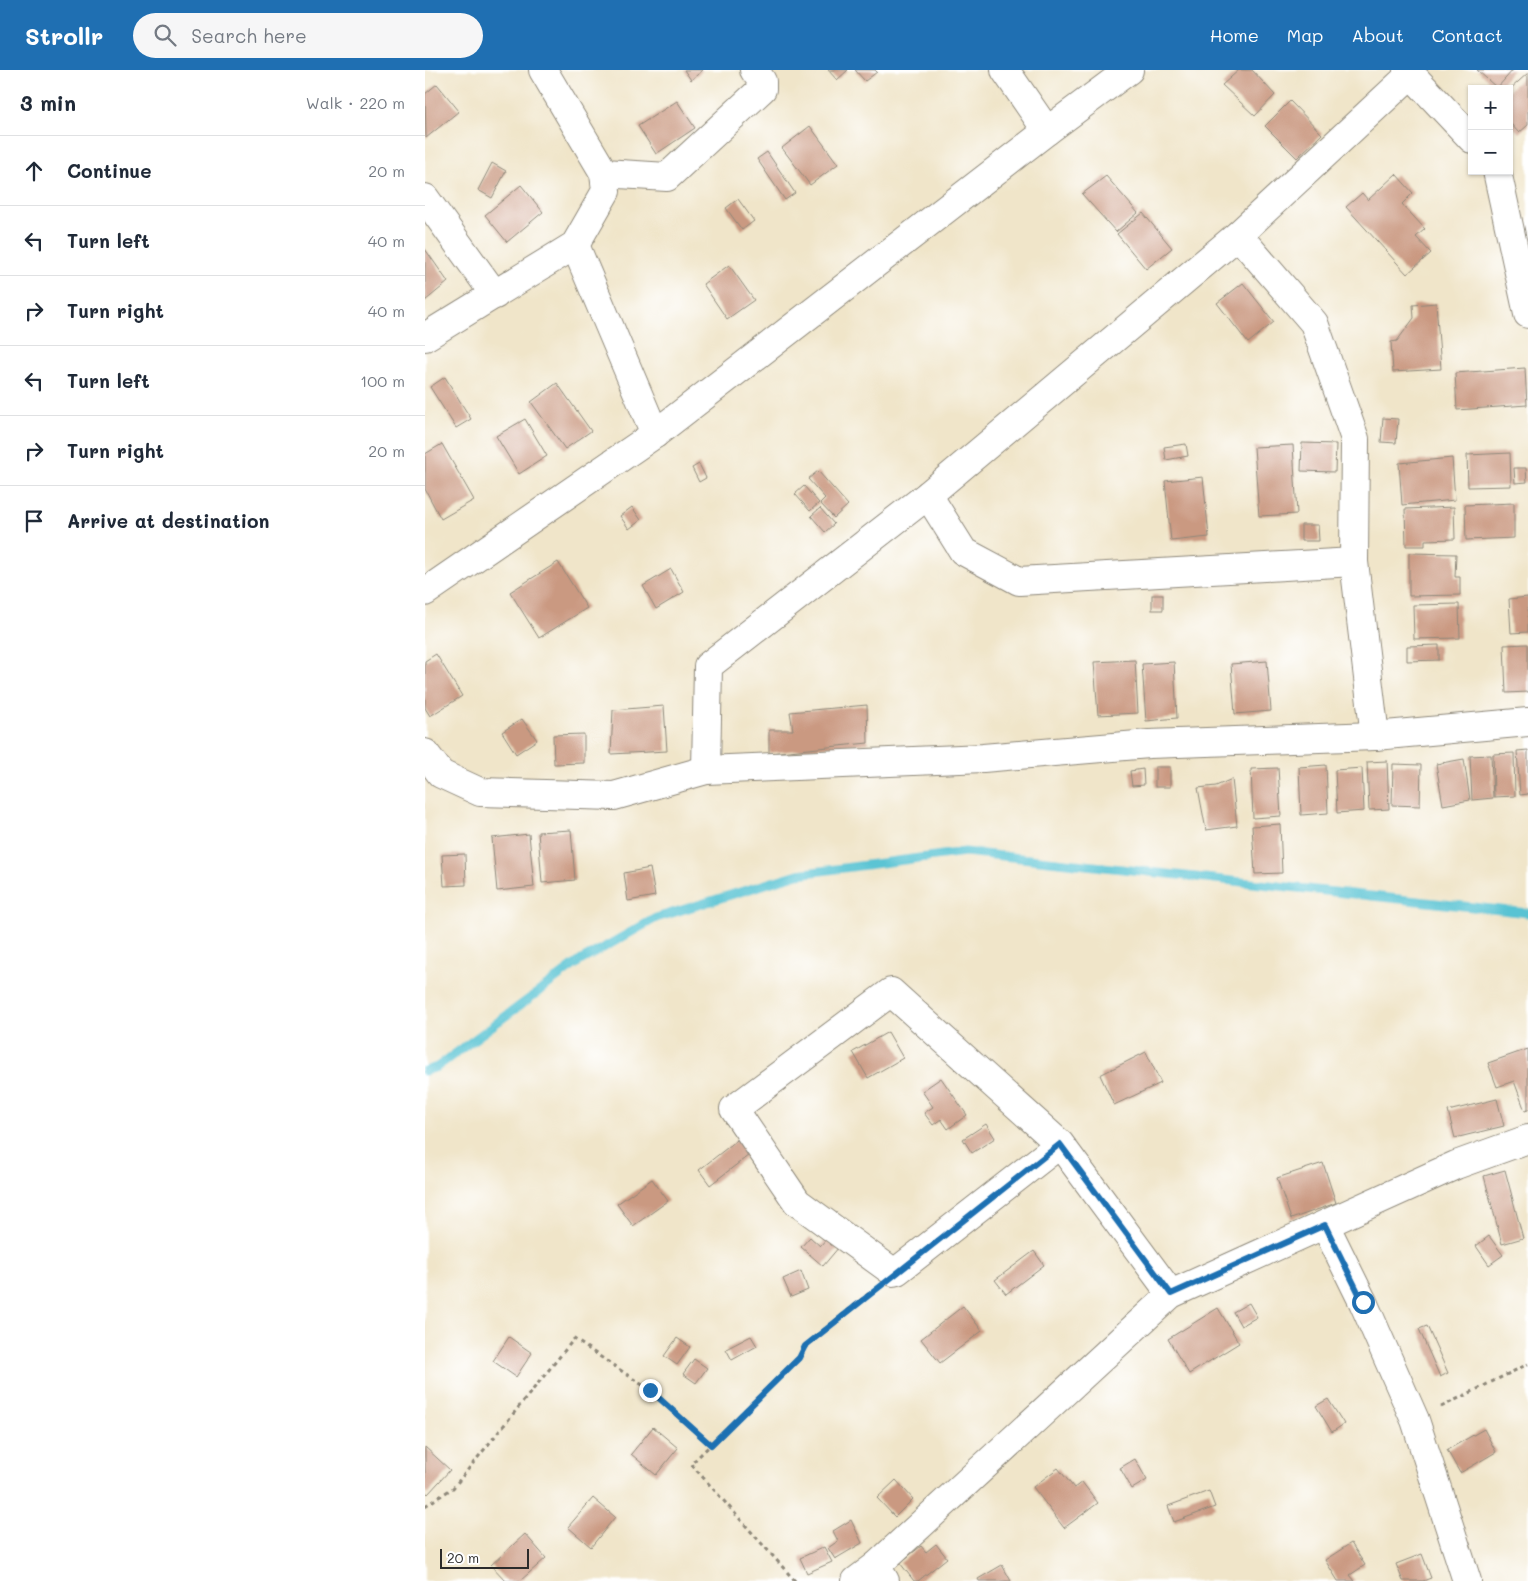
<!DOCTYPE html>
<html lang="en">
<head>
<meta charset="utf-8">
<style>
	:root { --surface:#fff; --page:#f6f6f7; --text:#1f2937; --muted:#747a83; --line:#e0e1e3; --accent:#1f6fb2 }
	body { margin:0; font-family:Mali,sans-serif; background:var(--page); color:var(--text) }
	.controls { position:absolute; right:15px; top:15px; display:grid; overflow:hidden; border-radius:0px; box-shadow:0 1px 4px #0004 }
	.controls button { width:45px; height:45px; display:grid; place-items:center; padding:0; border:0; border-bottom:1px solid var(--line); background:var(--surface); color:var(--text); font:25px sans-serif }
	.scale { position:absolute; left:15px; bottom:12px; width:89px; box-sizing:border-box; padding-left:5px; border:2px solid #2b2b2b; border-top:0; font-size:14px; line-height:18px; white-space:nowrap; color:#2b2b2b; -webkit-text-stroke:4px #fff; paint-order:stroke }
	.stop { position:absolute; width:15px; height:15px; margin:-11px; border:4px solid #1f6fb2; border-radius:50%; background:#fff }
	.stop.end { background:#1f6fb2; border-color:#fff; box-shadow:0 1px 5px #0008 }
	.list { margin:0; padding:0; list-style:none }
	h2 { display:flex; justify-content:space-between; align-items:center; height:65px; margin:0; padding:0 20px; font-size:21px }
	h2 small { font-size:16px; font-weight:400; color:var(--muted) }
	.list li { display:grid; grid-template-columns:32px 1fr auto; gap:15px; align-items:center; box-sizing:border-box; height:70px; padding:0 20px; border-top:1px solid var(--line) }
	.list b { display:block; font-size:19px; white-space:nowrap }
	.list em { font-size:16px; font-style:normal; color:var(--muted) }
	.icon { flex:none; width:28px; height:28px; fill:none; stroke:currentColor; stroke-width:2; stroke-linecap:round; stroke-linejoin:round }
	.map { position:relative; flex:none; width:1103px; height:1511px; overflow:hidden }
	header { display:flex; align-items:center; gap:30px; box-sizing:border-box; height:70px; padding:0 25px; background:var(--accent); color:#fff }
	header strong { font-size:24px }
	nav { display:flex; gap:28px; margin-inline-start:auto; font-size:18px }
	.search { width:350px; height:45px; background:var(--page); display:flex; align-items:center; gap:12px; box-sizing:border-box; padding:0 18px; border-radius:28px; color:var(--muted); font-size:19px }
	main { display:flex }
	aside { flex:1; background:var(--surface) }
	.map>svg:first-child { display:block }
</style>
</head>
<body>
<header>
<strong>Strollr</strong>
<div class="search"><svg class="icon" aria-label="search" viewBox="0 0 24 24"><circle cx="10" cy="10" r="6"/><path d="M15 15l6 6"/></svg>Search here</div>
<nav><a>Home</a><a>Map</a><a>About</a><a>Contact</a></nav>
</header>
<main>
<aside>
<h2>3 min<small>Walk · 220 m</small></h2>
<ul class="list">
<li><svg class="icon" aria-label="ahead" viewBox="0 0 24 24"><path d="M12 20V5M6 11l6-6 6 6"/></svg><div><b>Continue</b></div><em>20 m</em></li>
<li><svg class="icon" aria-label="left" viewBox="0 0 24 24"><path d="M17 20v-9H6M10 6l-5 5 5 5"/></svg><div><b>Turn left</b></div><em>40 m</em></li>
<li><svg class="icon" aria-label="right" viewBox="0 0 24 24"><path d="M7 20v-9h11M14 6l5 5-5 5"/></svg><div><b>Turn right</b></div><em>40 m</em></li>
<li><svg class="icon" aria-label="left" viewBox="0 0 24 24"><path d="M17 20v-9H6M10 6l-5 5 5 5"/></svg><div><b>Turn left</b></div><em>100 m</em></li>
<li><svg class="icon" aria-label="right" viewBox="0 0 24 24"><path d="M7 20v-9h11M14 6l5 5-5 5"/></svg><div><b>Turn right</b></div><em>20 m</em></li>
<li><svg class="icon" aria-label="arrive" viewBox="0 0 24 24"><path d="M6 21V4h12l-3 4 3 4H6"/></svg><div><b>Arrive at destination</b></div></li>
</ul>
</aside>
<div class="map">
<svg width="1103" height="1511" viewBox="0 0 1103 1511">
	<rect width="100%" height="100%" fill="#fff"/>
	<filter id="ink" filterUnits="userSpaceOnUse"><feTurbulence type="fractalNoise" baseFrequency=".02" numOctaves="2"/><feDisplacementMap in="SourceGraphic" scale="10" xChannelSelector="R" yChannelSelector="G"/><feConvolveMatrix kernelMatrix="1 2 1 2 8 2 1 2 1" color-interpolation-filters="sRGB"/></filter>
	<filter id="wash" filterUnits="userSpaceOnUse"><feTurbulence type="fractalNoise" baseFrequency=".0096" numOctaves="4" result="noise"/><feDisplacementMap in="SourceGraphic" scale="20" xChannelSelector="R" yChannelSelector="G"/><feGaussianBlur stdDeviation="1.12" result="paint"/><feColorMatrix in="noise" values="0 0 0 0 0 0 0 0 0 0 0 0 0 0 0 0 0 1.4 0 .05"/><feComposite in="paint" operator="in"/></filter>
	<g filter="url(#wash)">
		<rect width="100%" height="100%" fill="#f0e5c9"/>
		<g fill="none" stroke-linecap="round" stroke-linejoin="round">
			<path stroke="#58c3d3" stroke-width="9" d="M0,1001L12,997L155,891L231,848L373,804L540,782L1103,843"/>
		</g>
		<g id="blocks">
			<g fill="#ca9981">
				<path d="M259,0H278L266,10Z"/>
				<path d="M403,0H423L412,10Z"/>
				<path d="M430,0H450L452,2L440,11Z"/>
				<path d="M814,0H827L850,25L830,46L797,15Z"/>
				<path d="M1052,0H1088L1072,18Z"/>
				<path d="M1103,3V55L1094,63L1084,52V20Z"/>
				<path d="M12,14L34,41L1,68L0,24Z"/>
				<path d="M252,31L270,58L231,84L213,56Z"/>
				<path d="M865,31L897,64L872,88L840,56Z"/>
				<path d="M385,56L413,94L385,115L357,78Z"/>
				<path d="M342,82L370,123L360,130L332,89Z"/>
				<path d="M67,93L81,101L67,128L53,120Z"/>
				<path d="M971,104L988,123L977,134L1000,159L991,167L1006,183L982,204L921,137L937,123L943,130Z"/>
				<path d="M681,106L713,143L691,162L657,124Z"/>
				<path d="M96,115L118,142L82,172L60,145Z"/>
				<path d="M313,129L329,151L317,160L301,138Z"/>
				<path d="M718,143L747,178L721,199L692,164Z"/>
				<path d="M0,179L23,212L0,231Z"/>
				<path d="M304,195L329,230L302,249L278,214Z"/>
				<path d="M818,213L849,252L823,273L792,233Z"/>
				<path d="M1011,233L1016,299L968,302L966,272L972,271L989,248L988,235Z"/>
				<path d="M1100,298L1102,335L1032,340L1030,303Z"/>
				<path d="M20,307L46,349L31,358L5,317Z"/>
				<path d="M132,313L166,361L140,379L106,332Z"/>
				<path d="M958,348L973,349L971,373L956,372Z"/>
				<path d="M100,349L122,386L94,404L71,366Z"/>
				<path d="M877,373L911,374L910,402L876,401Z"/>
				<path d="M17,374L49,430L16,449L0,419V384Z"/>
				<path d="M761,374L763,386L741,390L739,377Z"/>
				<path d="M868,375L872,444L834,446L829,377Z"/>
				<path d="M1085,383L1086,416L1043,417L1042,385Z"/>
				<path d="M1027,388L1030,430L977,435L974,393Z"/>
				<path d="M274,394L281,408L274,412L267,398Z"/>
				<path d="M1089,398H1101L1102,412L1090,413Z"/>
				<path d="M393,401L423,435L409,448L395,433L400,428L383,409Z"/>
				<path d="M778,407L784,467L746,471L740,411Z"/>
				<path d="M379,416L394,433L385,441L370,424Z"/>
				<path d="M1089,433V468L1041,470L1040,435Z"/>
				<path d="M207,437L216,450L204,459L195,446Z"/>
				<path d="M1029,437L1030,469L1000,470V476H981L980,439Z"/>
				<path d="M395,438L409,454L400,462L386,446Z"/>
				<path d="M876,455H893L894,471H876Z"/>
				<path d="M984,483L1031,484L1030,507H1035V525L984,526Z"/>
				<path d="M133,492L162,538L114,568L85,522Z"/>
				<path d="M246,499L259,522L231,539L218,516Z"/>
				<rect x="727" y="525" width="11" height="15"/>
				<path d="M1103,527V562L1086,563L1084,529Z"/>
				<path d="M1034,534L1035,568L989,569L988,535Z"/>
				<path d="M1103,574V622L1081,623L1079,575Z"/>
				<path d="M1014,575V590L982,591V576Z"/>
				<path d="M11,584L37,626L5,646L0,638V591Z"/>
				<path d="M710,590L713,643L673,645L669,592Z"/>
				<path d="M842,591L846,641L810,644L806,594Z"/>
				<path d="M749,592L752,648L721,651L717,594Z"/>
				<path d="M442,635L443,673L344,683V660H368L365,642Z"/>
				<path d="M239,636L242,681L186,684L188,640Z"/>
				<path d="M97,649L112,670L91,684L77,662Z"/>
				<path d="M159,664V693L129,694L128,665Z"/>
				<path d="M1103,680V724L1095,725L1092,681Z"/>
				<path d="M1089,683L1090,726L1069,727L1068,684Z"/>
				<path d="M1066,685L1068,728L1047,730L1045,686Z"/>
				<path d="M1039,689L1045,730L1018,735L1011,694Z"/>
				<path d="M962,691L964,739L944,740L942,692Z"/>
				<path d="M968,694L996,695L995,736L967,735Z"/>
				<path d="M901,695L903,743L876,745L874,697Z"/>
				<rect x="730" y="697" width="15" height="20"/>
				<path d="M853,698L856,746L828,748L826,699Z"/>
				<path d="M937,698L939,741L912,743L910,700Z"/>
				<path d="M718,699L719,715L707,716L705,701Z"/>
				<path d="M807,709L812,756L781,760L773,718L791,716Z"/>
				<path d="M855,754L857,803L830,804L827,756Z"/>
				<path d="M146,760L150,810L117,813L113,762Z"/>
				<path d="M104,764L109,817L72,821L67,768Z"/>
				<path d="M40,784L41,815L19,816L17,785Z"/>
				<path d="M225,798L230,826L203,831L199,803Z"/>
				<path d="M463,962L478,988L443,1008L428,982Z"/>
				<path d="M1103,979V1040L1100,1041L1089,1011L1072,1017L1063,993Z"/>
				<path d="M721,982L736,1013L689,1035L675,1005Z"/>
				<path d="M516,1008L542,1045L523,1059L516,1049L508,1055L499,1043L508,1037L497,1021Z"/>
				<path d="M1072,1029L1079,1056L1030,1068L1023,1041Z"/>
				<path d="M561,1054L570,1068L547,1083L538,1069Z"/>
				<path d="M316,1067L328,1082L285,1115L274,1100Z"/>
				<path d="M898,1093L911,1133L866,1149L852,1108Z"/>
				<path d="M1080,1100L1098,1168L1077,1174L1059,1106Z"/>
				<path d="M227,1109L243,1131L208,1156L192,1134Z"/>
				<path d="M1064,1166L1078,1185L1064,1195L1051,1176Z"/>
				<path d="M385,1167L395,1176L403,1167L414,1177L398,1196L376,1177Z"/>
				<path d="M609,1181L619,1195L581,1224L570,1210Z"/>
				<path d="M376,1201L383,1220L366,1227L358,1209Z"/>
				<path d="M824,1233L832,1247L816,1256L808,1242Z"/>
				<path d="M538,1236L557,1261L515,1293L496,1269Z"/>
				<path d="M793,1238L814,1273L764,1304L743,1269Z"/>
				<path d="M1002,1256L1023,1303L1015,1307L994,1259Z"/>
				<path d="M326,1266L332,1276L307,1290L301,1279Z"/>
				<path d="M84,1267L107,1283L91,1307L68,1291Z"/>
				<path d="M252,1268L265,1277L252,1295L239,1286Z"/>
				<path d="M269,1289L282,1298L271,1313L258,1304Z"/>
				<path d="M903,1329L919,1354L907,1362L891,1336Z"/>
				<path d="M228,1357L253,1378L231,1405L206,1384Z"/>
				<path d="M1059,1359L1071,1382L1035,1403L1022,1380Z"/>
				<path d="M0,1377L25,1400L3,1424L0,1421Z"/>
				<path d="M710,1389L722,1410L707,1419L695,1398Z"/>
				<path d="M633,1398L649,1418L657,1412L673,1433L639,1458L608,1417Z"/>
				<path d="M471,1410L488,1429L470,1447L452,1428Z"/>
				<path d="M784,1421L790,1437L749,1452L743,1436Z"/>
				<path d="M168,1428L190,1447L166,1477L143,1457Z"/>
				<path d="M426,1450L437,1473L410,1489L403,1478L413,1471L408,1461Z"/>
				<path d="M100,1464L121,1488L95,1511H81L66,1495Z"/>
				<path d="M926,1473L940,1495L925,1505L930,1511H913L900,1490Z"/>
				<path d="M511,1474L522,1488L493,1511H489L475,1493L496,1476L501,1482Z"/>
				<path d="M399,1477L407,1492L382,1503L375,1488Z"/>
				<path d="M997,1484L1006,1508L998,1511H978L971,1494Z"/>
				<path d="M577,1495L586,1511H554L553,1509Z"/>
			</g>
		</g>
	</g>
	<g filter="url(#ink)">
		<use href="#blocks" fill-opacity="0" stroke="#8e887a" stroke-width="1"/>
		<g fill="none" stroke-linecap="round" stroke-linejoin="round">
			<defs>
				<g id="minor">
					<path d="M580,0L622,61"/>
					<path d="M982,0L1047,69"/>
					<path d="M1072,101L1103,244"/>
					<path d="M179,103L242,107L337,19V11L329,0"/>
					<path d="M0,128L70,225"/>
					<path d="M813,165L889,253L930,369L929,492L950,666"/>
					<path d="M150,175L230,364"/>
					<path d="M0,267L150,175L181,121L179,103L118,0"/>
					<path d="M503,425L538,481L594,511L929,492"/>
					<path d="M0,522L230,364L622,61L704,0"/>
					<path d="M0,683L16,704L55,722L189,726L281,700L558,688L724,674L950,666L1103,652"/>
					<path d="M281,700L283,596L503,425L813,165L986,4"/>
					<path d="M635,1074L472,1201L468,1202L372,1132L309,1039L466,922L635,1074L746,1224"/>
					<path d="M900,1155L938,1232L990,1350L1042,1511"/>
					<path d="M431,1511L451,1496"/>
					<path d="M460,1511L451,1496L746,1224L1031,1095L1103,1069"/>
				</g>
			</defs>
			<use href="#minor" stroke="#8e887a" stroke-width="30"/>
			<g stroke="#8e887a" stroke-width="3" stroke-dasharray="4 4" stroke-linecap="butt">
				<path d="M1016,1337L1103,1294"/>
				<path d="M0,1436L28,1418L149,1269L225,1320L286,1375"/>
				<path d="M370,1511L266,1394L374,1288L380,1276L446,1222"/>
			</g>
			<use href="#minor" stroke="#fff" stroke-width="28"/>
		</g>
	</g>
	<g fill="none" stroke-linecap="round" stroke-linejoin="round" filter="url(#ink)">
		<path stroke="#1f6fb2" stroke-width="6" d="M225,1320L286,1375L374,1288L380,1276L635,1074L746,1224L900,1155L938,1232"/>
	</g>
</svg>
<div class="controls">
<button>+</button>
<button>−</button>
</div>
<div class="scale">20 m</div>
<div class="stop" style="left:938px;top:1232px"></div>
<div class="stop end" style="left:225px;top:1320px"></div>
</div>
</main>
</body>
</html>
